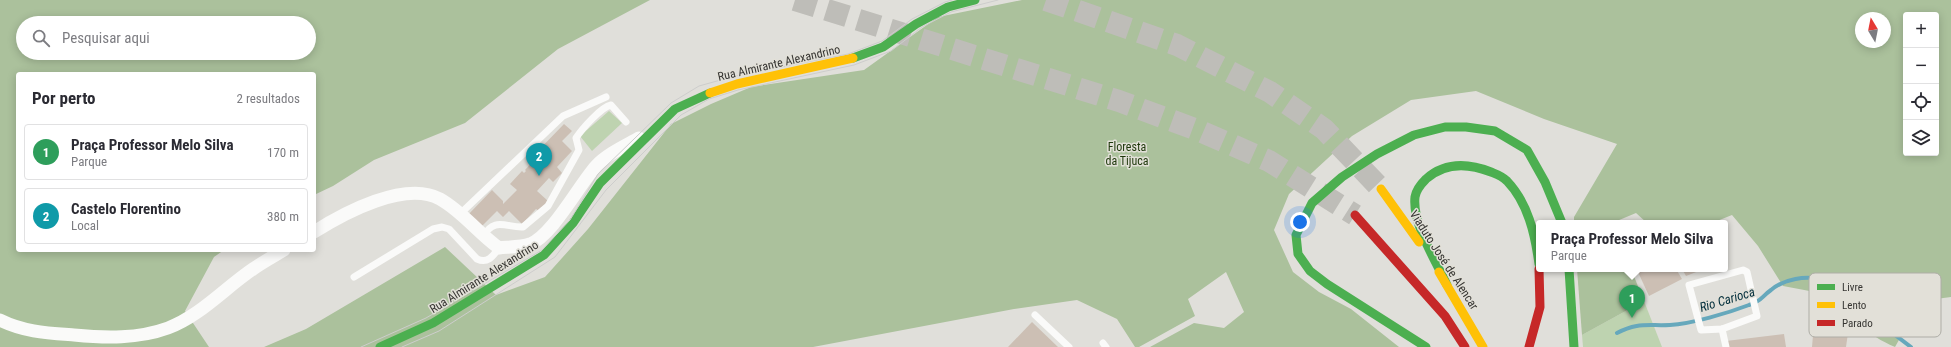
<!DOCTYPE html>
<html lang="pt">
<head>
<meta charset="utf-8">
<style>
	:root { --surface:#fff; --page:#f7f7f7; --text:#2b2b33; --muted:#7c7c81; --line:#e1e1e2; --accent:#7c3aed }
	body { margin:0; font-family:"Roboto Condensed",sans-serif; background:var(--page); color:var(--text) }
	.controls { position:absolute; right:12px; top:12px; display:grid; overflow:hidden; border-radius:4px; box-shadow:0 2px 10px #0003 }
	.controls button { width:36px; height:36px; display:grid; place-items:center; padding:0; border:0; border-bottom:1px solid var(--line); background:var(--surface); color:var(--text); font:20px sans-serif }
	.compass { position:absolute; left:1855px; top:12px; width:36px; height:36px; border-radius:50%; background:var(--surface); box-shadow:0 2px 10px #0003; rotate:350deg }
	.you { position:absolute; left:1300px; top:222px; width:14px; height:14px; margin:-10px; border:3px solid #fff; border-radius:50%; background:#1a73e8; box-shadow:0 0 0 6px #1a73e833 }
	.badge { display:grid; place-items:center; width:26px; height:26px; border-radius:50%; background:var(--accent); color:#fff; font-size:13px; font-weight:700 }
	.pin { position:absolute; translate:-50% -33px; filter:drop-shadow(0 1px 2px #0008) }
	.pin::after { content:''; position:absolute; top:21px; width:14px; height:12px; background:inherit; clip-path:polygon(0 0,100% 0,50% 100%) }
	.popup { position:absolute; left:1536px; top:220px; width:192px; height:52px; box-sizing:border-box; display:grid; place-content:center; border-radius:4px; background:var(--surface); filter:drop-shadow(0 1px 3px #0005); font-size:13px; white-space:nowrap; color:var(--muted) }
	.popup b { font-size:15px; color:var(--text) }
	.popup::after { content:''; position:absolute; left:50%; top:100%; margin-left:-8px; border:8px solid transparent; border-top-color:var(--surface) }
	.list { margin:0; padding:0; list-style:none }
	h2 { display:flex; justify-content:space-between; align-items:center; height:52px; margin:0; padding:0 16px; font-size:17px }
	h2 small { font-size:13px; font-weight:400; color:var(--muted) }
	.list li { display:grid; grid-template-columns:26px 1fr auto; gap:12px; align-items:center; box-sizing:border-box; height:56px; margin:0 8px 8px; padding:0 8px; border:1px solid var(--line); border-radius:4px }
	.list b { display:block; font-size:15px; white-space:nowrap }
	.list p { margin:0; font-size:13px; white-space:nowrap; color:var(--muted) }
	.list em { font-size:13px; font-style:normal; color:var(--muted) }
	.icon { flex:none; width:22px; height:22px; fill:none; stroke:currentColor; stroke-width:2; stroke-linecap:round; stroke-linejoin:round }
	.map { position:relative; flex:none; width:1951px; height:347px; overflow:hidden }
	.search { position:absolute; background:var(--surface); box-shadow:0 2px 10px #0003; left:16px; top:16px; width:300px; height:44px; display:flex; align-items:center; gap:10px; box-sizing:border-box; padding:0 14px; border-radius:22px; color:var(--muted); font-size:15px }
	.panel { position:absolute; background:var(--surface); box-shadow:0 2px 10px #0003; left:16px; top:72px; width:300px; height:180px; border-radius:4px }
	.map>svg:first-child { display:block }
</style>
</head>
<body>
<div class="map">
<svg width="1951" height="347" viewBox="0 0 1951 347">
	<rect width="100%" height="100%" fill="#e0dfda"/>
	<g fill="#bed3b0">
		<path d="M609,111L622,123L592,151L580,136Z"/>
		<path d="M1644,301L1662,347H1583L1582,335Z"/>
	</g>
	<g fill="#abc19c" fill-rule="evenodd">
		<path d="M0,0H650L558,49L465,123L374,160L333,186L314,195V74H18V250H224L214,257L185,311L209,347H0ZM23,23H309V53H23Z"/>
		<path d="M1022,0H1951V297L1913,302L1904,331L1895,347C1867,335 1853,320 1836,296L1783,286L1758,246L1732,215L1712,223H1647L1636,213L1612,223H1574V217L1617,144L1544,119L1476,91L1411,100L1352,136L1289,194L1274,230L1293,272L1319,292L1351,309L1399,347H1150L1194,323L1224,328L1244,312L1226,272L1188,299L1195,316L1139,347H1135L1117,319L1077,300L1014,309L813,347H264L306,329L445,247L496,295L545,277L588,229L671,124L711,104L751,87L864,70L938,17ZM1906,15H1936V153H1906ZM1861,18H1885V42H1861Z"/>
		<path d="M1577,269H1631L1644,301L1582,335Z"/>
	</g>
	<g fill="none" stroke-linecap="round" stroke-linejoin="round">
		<path stroke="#66a8bc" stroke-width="4" d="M1617,333C1637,322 1648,326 1670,325C1691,324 1728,313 1749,305C1762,301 1761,297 1771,290C1784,279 1806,275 1823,280C1840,285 1850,299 1863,310C1879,323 1895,335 1911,347"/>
	</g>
	<g fill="#ccbfb4">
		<path d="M564,124L572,131L562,141L572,151L557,167L562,173L553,182L549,178L537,191L548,201L539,211L536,209L522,224L509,211L503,217L497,211L479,229L466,217L492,190L503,201V204L517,190L510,184L522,171L524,173L526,171L525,170L536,158L534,155Z"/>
		<path d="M1645,269H1676L1682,279L1649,296L1638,272Z"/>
		<path d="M1682,269H1704L1686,276Z"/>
		<path d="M1817,297L1836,299L1834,320L1815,317Z"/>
		<path d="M1032,322L1058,347H1008Z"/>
		<path d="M1814,323L1849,326L1846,347H1812Z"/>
		<path d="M1784,334L1786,347H1728L1726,341Z"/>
	</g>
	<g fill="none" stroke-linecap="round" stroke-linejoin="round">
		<g stroke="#bebdb8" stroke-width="22" stroke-dasharray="22 11" stroke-linecap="butt">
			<path d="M795,0L1119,101L1200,131L1269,161L1355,215"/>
			<path d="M1046,0L1177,45L1270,92L1324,129L1381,189"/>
		</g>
		<g stroke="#fafaf9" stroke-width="7">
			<path d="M461,213L563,116L606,97"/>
			<path d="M483,237C494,216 507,228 523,227L548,206L579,150L576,138C582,129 601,107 611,105L626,122"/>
			<path d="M1743,270L1747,272L1757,316L1722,329L1701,330L1689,285Z"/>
			<path d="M354,277L433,229L442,227L449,229L477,259C488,264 493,256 499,248"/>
			<path d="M1035,315L1069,347"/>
			<path d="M1722,329L1726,347"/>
			<path d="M1103,343L1106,347"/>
		</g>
		<g stroke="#fafaf9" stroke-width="13">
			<path d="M314,232C344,213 405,180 440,199C463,212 478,233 499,248C509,247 521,247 530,244C552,236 579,185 596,166C607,154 625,146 639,138"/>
			<path d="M0,320C24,332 48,333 74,335C105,338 138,339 168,328C200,316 225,288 253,269C263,262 274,256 284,250"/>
		</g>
		<g stroke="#4caf50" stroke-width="9">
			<path d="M853,58L883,47L916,24L948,7L975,0"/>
			<path d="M1569,269L1574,347"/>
			<path d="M1447,285C1436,261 1412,224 1415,197C1416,190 1421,184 1426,179C1445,162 1468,163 1491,172C1496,174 1502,176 1507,181C1528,203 1535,234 1539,264"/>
			<path d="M380,347L433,323L544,255L573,223L600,183L675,109L710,93"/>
			<path d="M1426,347L1327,284L1310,271L1298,254L1296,235L1312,203L1342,177L1377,154L1414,135L1445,127H1466L1495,131L1527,150L1545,182L1562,223"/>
		</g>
		<g stroke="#ffc107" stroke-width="9">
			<path d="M710,93L737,84L853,58"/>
			<path d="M1381,189L1419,242"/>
			<path d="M1439,272L1483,347"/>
		</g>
		<g stroke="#c62828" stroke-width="9">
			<path d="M1355,215L1445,316L1465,347"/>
			<path d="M1529,347L1540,307L1539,269"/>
		</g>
		<g stroke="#cdcdcc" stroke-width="1">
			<path d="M361,347L426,318L542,250L570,220L598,174L671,103L699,86L735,76L848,54L882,41L912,19L945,2L952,0"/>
			<path d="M402,347L439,331L555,257L606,190L681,115L709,99L738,90L854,65L891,51L922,27L951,12L998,0"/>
		</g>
	</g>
	<g text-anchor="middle" stroke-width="3" stroke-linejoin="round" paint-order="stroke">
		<g font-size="12" fill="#363532" stroke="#e2e0d8">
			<text transform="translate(779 63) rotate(-13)" y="4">Rua Almirante Alexandrino</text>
			<text transform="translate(1444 260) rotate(57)" y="4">Viaduto José de Alencar</text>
			<text transform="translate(484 277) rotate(-32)" y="4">Rua Almirante Alexandrino</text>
		</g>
		<g font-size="12" fill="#1d370a" stroke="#e2e0d8">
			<text x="1127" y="151">Floresta<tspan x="1127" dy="14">da Tijuca</tspan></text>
		</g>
		<g font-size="13" font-style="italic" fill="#022e3c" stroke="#e2e0d8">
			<text transform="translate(1727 299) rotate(-17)" y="5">Rio Carioca</text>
		</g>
	</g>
	<rect x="1809" y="273" width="132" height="64" rx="6" fill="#e2e0d8" stroke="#aeada6" stroke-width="1"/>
	<rect x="1817" y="284" width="18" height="6" fill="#4caf50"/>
	<rect x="1817" y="302" width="18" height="6" fill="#ffc107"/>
	<rect x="1817" y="320" width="18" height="6" fill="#c62828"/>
	<g font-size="11" fill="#363532">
		<text x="1842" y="291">Livre</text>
		<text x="1842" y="309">Lento</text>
		<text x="1842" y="327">Parado</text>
	</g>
</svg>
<div class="controls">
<button>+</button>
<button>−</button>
<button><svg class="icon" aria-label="locate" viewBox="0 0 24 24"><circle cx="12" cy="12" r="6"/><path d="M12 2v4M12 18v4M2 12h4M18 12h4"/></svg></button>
<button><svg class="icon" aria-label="layers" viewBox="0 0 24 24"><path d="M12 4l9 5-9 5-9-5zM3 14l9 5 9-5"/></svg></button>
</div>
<svg class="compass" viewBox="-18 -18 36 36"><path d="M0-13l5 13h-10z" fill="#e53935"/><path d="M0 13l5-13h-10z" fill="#7c7c81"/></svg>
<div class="you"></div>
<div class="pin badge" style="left:1632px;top:318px;background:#2e9e5b">1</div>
<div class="popup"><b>Praça Professor Melo Silva</b>Parque</div>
<div class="pin badge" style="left:539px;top:176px;background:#0f9aa8">2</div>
<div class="search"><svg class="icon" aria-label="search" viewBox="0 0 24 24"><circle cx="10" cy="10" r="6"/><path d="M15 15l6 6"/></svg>Pesquisar aqui</div>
<section class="panel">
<h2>Por perto<small>2 resultados</small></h2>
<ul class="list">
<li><span class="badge" style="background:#2e9e5b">1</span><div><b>Praça Professor Melo Silva</b><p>Parque</p></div><em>170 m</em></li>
<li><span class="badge" style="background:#0f9aa8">2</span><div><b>Castelo Florentino</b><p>Local</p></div><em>380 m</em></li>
</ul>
</section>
</div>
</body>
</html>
